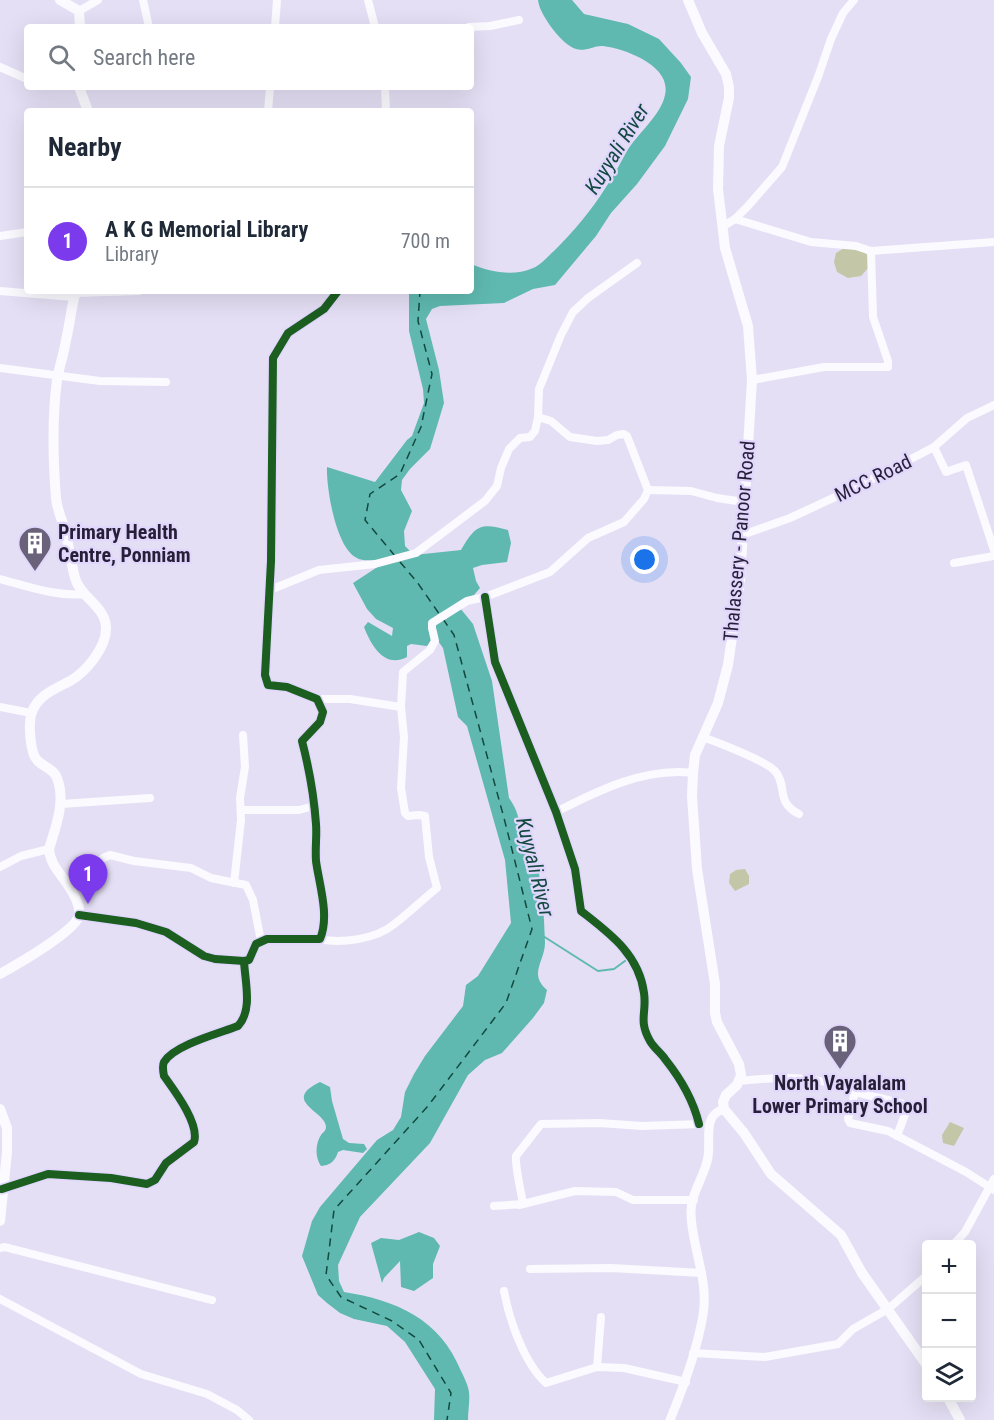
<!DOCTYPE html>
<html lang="en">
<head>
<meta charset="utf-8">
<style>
	:root { --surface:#fff; --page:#f2f2f3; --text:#1f2937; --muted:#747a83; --line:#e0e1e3; --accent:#7c3aed }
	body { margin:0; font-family:"Roboto Condensed",sans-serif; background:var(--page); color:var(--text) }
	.controls { position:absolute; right:18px; bottom:18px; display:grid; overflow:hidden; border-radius:6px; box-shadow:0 6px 24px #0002 }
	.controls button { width:54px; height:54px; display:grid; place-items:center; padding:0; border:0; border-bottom:2px solid var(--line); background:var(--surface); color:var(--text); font:30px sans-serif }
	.you { position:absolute; left:645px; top:560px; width:21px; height:21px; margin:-15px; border:4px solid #fff; border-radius:50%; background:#1a73e8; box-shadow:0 0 0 9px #1a73e833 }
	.badge { display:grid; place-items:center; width:39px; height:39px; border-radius:50%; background:var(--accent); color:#fff; font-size:20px; font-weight:700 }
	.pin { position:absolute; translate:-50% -50px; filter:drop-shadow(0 2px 3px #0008) }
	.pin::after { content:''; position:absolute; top:32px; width:21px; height:18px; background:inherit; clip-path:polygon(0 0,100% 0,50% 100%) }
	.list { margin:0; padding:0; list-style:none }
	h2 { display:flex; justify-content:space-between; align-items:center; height:78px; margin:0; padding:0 24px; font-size:26px }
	h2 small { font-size:20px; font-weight:400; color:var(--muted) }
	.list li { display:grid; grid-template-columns:39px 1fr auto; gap:18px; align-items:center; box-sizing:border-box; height:108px; padding:0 24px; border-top:2px solid var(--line) }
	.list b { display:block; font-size:22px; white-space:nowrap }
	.list p { margin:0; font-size:20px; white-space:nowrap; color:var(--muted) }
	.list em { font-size:20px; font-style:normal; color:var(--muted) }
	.icon { flex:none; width:33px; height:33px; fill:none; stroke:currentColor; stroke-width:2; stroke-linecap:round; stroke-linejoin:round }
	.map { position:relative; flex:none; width:994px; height:1420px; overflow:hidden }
	.search { position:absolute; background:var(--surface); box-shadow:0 6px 24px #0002; left:24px; top:24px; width:450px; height:66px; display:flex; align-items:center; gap:15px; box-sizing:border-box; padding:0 21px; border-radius:6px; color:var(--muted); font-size:22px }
	.panel { position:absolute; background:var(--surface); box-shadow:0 6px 24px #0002; left:24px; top:108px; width:450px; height:186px; border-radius:6px }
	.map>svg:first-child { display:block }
</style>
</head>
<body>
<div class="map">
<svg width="994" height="1420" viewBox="0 0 994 1420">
	<rect width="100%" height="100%" fill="#e5dff5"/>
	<g fill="#c3c7a7">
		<path d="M846,247L858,249L868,255L870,266L861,276L848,278L837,272L834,262L836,253Z"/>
		<path d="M745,869L749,876V884L735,891L729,883L730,874L736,870Z"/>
		<path d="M950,1122L964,1128L954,1146L943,1143L942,1135Z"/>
	</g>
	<g fill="#5fb9b0">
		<path d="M538,0H572L584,14L628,24L659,39L681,63L691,77L688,99L665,146L637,184L611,213L596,236L555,285L533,289L504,303L440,306L432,309L426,319L439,370L444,403L430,449L410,469L402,480L401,490L412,511L404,531L405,546L414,555L461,550C475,526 480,522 508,530L511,543L507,562L482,565L473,568L476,581L480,588L474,595L463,599L430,622L432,639L427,646L411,644L407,646V657C384,669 371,645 364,627L368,622L392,636L393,628L376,619L367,609L353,583L379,566L375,561C370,560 361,561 357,558C336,549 326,487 327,467L375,482L407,440L412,436L424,403L423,389L409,331V291H471V264C490,272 513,277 533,268C541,265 548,256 554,251C573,232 592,210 606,187C614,176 620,163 627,151C638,133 661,115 665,95C672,66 626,49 603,46C595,45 585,52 576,49C562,45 539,14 538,0Z"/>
		<path d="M460,608L473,624L492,681L509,798C521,815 518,823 524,841C526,848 534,853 536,860C543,887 544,916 545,943C545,961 528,974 547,990L544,1003L533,1018L502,1053L485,1060L468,1075L430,1143L360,1217L338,1265L339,1281L344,1292C396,1300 440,1319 461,1371C464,1377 468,1385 469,1392C470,1401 468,1411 468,1420H434L435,1389L405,1342L387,1326L354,1319L340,1313L327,1303L318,1295L302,1256L312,1221L320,1207L377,1140L393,1130L401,1117L405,1092L414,1074L425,1056L463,1006L466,985L478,976L511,923L505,860L467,726L458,717L443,648L438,641L433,626Z"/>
		<path d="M320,1082L330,1087L332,1101L343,1139L349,1143L364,1144L367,1149L363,1153L343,1150L338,1152C335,1161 331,1165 321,1166C315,1158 315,1144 321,1135C323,1132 326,1131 326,1127C327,1112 280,1101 320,1082Z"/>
		<path d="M419,1232L434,1238L440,1246L433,1264V1278L414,1291L401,1287L400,1261L384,1278L382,1283L371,1243L381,1238L399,1240Z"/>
	</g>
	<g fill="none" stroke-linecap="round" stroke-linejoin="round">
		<path stroke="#5fb9b0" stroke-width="2" d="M543,936L598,971L614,969L629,958"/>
		<g stroke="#14493f" stroke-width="1.5" stroke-dasharray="8 6" stroke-linecap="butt">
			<path d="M454,291L456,292"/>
			<path d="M395,556L365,520L370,494L400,474L421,427L432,374L418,321L420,291"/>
			<path d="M400,562L417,582L440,615"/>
			<path d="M443,619L454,635L504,818L532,929L506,1003L428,1106L334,1210L326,1275L341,1297L392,1321L419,1340L451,1393L447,1420"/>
		</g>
		<g stroke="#fbfafe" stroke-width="8">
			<path d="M143,0L149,27"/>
			<path d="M368,0L375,27"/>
			<path d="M79,11L98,0"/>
			<path d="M275,27L277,0"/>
			<path d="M469,27L490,26L519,20"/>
			<path d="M0,67L27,79"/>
			<path d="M385,87L386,111"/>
			<path d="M268,111L270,87"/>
			<path d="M735,219L811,242L856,246L871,251L994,242"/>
			<path d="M722,227L735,219L748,206L782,167L818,77L831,39L843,13L854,0"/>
			<path d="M0,236L27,232"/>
			<path d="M0,291L74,297"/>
			<path d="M75,293L139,291"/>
			<path d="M0,368L100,381L166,382"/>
			<path d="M752,380L824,367H888V361L873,317L871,251"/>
			<path d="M934,447L946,472L966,465L994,550"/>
			<path d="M648,490L691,491L717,498L744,502"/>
			<path d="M742,535L790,518L859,486L934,447L967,418L994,405"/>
			<path d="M954,563L994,556"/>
			<path d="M0,579C27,586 57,597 85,594"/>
			<path d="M270,590L319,570L375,564L416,553L485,501L497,486L501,468L509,449L520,438L530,437L535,431L538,417L539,389L561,335L573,312L588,298L637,263"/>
			<path d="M485,597L495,662L556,812L575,869L581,911C609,933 639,954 644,993C647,1013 638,1020 650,1041C654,1048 661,1053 665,1059C681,1079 693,1099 699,1124"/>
			<path d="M317,699H350L401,707"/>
			<path d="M0,707L31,713"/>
			<path d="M702,737C717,742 766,761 775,771C788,786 775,802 799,814"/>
			<path d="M61,804L150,798"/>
			<path d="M241,810H299L314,806"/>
			<path d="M556,812C597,791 645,767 693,773"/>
			<path d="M0,867L21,856L49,849"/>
			<path d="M234,883L241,820L240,798L245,767L243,735"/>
			<path d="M69,886L103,858L110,855L134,861L191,868L211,878L246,885L253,900L261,941"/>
			<path d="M79,915L136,923L166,932L204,956L215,959L244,961L249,960L256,944L267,939H320C330,916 319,884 316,861C315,848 317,836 316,824C314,796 309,768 302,741L320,722L323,712L317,699L287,687L268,685L265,675L271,561L273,358L288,333L324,309L338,291"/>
			<path d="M320,939C341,944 376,939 393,925C408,914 422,900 437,888L429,857L425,816L419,815L408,816L405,813L401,788L404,737L401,707L403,672L430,650L435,641L432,628V623L467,601L485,597L550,572L588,538L624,522L644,499L648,490L627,436L624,434L617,435L608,440L597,441L570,437L551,421L538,417"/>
			<path d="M739,1081C776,1077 817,1074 852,1091L854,1096L848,1119L850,1123L888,1131L966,1172L994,1190"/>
			<path d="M852,1091L907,1105V1109L897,1136"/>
			<path d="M2,1189L48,1174L111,1178L147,1184L155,1180L166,1163L194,1142C200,1124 174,1090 164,1076C163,1071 162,1066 164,1062C174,1045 220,1033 238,1026C253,1010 245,982 244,961"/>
			<path d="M519,1205L575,1191L616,1192L633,1200H694"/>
			<path d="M494,1206L523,1204C521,1191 515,1167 516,1156L541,1124L599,1123L642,1126L701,1124"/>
			<path d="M954,1244L965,1232L994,1179"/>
			<path d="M0,1248L5,1247L212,1300"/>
			<path d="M530,1269L611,1268L702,1273"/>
			<path d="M504,1291C509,1319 524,1363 546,1383L597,1367L624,1368L686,1382"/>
			<path d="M0,1299L141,1374L207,1394L237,1410L249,1420"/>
			<path d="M693,1353L765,1357L838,1344L853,1329L888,1309L926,1276"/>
			<path d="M597,1367L601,1317"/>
		</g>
		<path stroke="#fbfafe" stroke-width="9" d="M670,1420C684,1386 697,1351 703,1315C709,1280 692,1248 691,1214C690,1194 705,1176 708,1157C711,1140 702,1115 724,1109"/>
		<g stroke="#fbfafe" stroke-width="10">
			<path d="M60,0L79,11L80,27"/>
			<path d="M688,0L702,33L726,74L729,87V98L719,146L718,189L725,248L748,326L752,380L740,581L728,665L718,703L695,755L693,773L692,796L697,869L715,984V1013L717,1022L739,1064L741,1075L737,1085L726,1095L723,1102L724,1109L744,1133L771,1174L841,1235L862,1273L926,1364"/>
			<path d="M79,87L88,111"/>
			<path d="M0,974C16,965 74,932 79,916C81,906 74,894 68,885C60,873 50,864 49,849C56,826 66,801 57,778C54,769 43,767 37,760C30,753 28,722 32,712C38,695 55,689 70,681C86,672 107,647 106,627C105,606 80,597 75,578C71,563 69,548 66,533C63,522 57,510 56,498C53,460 52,418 57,380C59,367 64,354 66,340C70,324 71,307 76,291"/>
			<path d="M0,1109L7,1128V1152L0,1221"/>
			<path d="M948,1398L960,1420"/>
		</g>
		<defs>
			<g id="cycleway">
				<path d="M485,597L495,662L556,812L575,869L581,911C609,933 639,954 644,993C647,1013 638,1020 650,1041C654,1048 661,1053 665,1059C681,1079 693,1099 699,1124"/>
				<path d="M79,915L136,923L166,932L204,956L215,959L244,961L249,960L256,944L267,939H320C330,916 319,884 316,861C315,848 317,836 316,824C314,796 309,768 302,741L320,722L323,712L317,699L287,687L268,685L265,675L271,561L273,358L288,333L324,309L338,291"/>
				<path d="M2,1189L48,1174L111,1178L147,1184L155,1180L166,1163L194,1142C200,1124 174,1090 164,1076C163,1071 162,1066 164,1062C174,1045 220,1033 238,1026C253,1010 245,982 244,961"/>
			</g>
		</defs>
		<use href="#cycleway" stroke="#e1d7fd" stroke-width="11"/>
		<use href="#cycleway" stroke="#1b5e20" stroke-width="8"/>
	</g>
	<defs>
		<symbol id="building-pin" viewBox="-11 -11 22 30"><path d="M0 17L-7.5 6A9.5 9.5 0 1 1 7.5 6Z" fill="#6a627a" stroke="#e1d7fd"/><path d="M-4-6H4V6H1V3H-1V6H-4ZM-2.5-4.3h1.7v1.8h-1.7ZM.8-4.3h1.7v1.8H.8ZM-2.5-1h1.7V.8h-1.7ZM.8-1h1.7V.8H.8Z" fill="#fff"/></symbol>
	</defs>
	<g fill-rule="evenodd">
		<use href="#building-pin" x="16" y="524" width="38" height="52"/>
		<use href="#building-pin" x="821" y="1022" width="38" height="52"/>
	</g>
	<g text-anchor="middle" stroke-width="4.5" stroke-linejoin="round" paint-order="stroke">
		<g font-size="20" fill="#271f37" stroke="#e1d7fd">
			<text transform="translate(873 478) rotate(-26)" y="7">MCC Road</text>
			<text transform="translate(739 541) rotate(-85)" y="7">Thalassery - Panoor Road</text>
		</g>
		<g font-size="20" font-weight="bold" fill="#271f37" stroke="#e1d7fd" text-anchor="start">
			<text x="58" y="539">Primary Health<tspan x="58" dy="23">Centre, Ponniam</tspan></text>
			<text x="840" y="1090" text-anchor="middle">North Vayalalam<tspan x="840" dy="23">Lower Primary School</tspan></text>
		</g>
		<g font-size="21" font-style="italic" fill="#14493f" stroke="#e1d7fd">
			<text transform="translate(617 149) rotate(-58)" y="7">Kuyyali River</text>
			<text transform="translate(535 867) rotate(76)" y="7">Kuyyali River</text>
		</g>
	</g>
</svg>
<div class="controls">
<button>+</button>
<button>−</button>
<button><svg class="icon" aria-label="layers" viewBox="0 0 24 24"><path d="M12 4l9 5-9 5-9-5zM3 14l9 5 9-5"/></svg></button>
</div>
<div class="you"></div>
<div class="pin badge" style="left:88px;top:904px">1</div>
<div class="search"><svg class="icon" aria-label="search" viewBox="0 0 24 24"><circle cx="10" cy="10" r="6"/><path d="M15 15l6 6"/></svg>Search here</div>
<section class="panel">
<h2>Nearby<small></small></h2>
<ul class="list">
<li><span class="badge">1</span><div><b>A K G Memorial Library</b><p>Library</p></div><em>700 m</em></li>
</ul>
</section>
</div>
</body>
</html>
